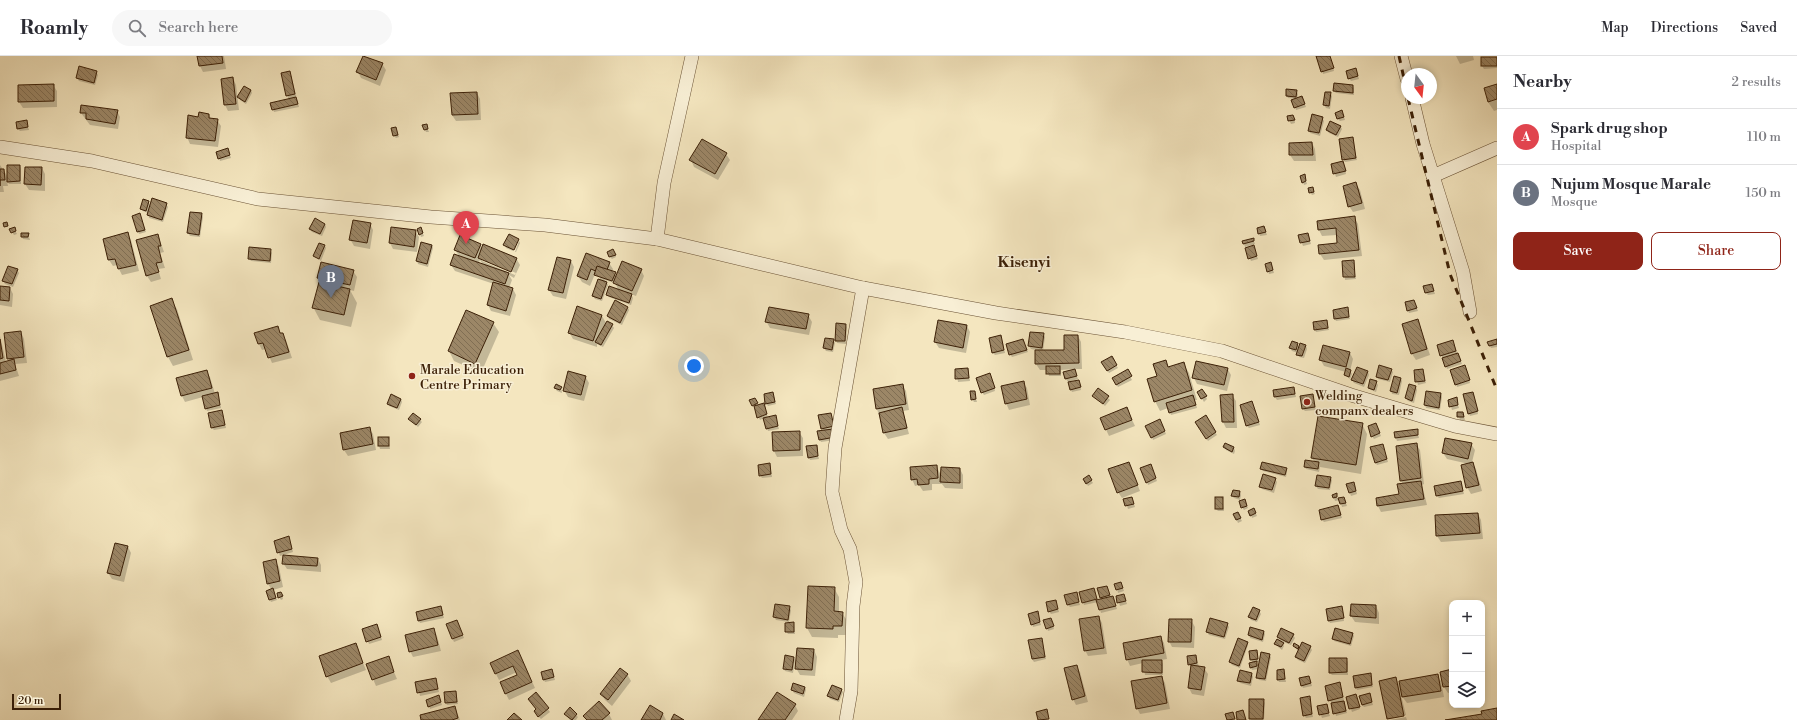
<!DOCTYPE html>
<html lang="en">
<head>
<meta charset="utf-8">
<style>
	:root { --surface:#fff; --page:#f7f7f7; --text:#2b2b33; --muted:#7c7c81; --line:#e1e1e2; --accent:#8f2418 }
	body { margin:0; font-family:"Libre Bodoni",serif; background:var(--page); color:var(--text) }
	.controls { position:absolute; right:12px; bottom:12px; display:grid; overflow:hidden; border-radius:8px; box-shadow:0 2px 6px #0003 }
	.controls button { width:36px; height:36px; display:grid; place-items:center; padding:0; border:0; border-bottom:1px solid var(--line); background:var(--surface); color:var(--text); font:20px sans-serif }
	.compass { position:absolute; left:1401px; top:12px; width:36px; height:36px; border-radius:50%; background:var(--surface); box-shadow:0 2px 6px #0003; rotate:165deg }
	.scale { position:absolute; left:12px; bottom:10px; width:49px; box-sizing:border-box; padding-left:4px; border:2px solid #3c2007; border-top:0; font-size:11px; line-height:14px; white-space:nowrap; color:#3c2007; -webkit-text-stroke:3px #f8efd5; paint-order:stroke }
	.you { position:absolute; left:694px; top:310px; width:14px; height:14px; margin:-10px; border:3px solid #fff; border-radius:50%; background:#1a73e8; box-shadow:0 0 0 6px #1a73e833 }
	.badge { display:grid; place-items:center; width:26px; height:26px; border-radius:50%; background:var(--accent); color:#fff; font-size:13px; font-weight:700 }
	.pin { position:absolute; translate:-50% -33px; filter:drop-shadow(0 1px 2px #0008) }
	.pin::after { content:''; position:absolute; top:21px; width:14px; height:12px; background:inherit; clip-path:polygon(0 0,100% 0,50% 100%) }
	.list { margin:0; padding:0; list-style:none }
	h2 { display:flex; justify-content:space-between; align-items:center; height:52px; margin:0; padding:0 16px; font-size:17px }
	h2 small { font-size:13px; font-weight:400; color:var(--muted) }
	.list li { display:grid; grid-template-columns:26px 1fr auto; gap:12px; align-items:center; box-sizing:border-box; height:56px; padding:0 16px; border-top:1px solid var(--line) }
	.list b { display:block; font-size:15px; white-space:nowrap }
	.list p { margin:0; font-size:13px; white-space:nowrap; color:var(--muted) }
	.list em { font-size:13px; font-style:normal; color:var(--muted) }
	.actions { display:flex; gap:8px; padding:12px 16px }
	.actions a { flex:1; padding:9px 0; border:1px solid var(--accent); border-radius:8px; text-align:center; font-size:14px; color:var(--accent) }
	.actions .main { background:var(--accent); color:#fff }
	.icon { flex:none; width:22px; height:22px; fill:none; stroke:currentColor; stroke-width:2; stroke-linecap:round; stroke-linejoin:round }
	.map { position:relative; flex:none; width:1497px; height:664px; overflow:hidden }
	header { display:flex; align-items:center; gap:24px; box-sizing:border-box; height:56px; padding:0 20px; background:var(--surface); border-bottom:1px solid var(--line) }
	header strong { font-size:19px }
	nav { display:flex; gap:22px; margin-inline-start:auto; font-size:14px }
	.search { width:280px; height:36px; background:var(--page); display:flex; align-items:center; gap:10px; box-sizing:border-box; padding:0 14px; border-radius:22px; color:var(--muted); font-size:15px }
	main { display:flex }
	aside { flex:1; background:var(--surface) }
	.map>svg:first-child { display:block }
</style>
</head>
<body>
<header>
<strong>Roamly</strong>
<div class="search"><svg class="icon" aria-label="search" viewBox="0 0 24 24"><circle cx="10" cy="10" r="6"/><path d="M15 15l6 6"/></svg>Search here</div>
<nav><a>Map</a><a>Directions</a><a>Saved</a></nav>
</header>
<main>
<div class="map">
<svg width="1497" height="664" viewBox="0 0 1497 664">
	<defs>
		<pattern id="building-back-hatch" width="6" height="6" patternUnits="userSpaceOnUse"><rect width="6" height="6" fill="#9c8767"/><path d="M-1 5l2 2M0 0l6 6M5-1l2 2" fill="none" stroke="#806e53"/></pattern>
	</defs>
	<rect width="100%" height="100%" fill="#f4e6bf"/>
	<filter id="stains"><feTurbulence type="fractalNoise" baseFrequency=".005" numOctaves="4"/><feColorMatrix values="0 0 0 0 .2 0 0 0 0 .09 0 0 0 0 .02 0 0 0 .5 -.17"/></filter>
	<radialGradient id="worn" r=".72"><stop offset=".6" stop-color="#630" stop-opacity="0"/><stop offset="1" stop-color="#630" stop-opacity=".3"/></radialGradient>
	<g fill="#0003" fill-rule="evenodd">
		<path d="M198,0H224L226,13L203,16L200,10Z"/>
		<path d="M1319,0H1330L1334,15L1323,18Z"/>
		<path d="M1456,0H1473L1474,4L1460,8Z"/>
		<path d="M1497,2V12L1484,13L1482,10Z"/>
		<path d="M382,8L386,14L380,30L361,22L358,16Z"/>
		<path d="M1356,13L1359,23L1351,25L1349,22Z"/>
		<path d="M96,16L98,19L95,29L79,25L77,22Z"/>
		<path d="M291,19L299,51L274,56L273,53L289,44L287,39Z"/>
		<path d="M233,22L236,29L239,54L228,55L225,49Z"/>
		<path d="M53,29L57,35V51L23,52L19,46Z"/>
		<path d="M1497,29V54L1494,55L1488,46Z"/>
		<path d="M1353,30L1354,33V39L1336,37L1334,35Z"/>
		<path d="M251,34L252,37L246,48L240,44L239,41Z"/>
		<path d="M1296,35L1298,38L1297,43L1303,44L1306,51L1296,54L1295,51L1297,43L1288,42L1287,40Z"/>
		<path d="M477,37L480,43L481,64L456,65L452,59L451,38Z"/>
		<path d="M1330,37L1332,40L1330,53L1326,52L1324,49Z"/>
		<path d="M117,55L120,61L118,73L90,69L81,57Z"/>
		<path d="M209,58L211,63L217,64L221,70L218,91L190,88L187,81L199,62Z"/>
		<path d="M1343,58L1345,64L1340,65L1338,63Z"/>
		<path d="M1288,61L1294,62L1295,67L1291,68Z"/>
		<path d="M1322,62L1324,65L1320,80L1310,77L1309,74Z"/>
		<path d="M26,65L29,74L20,75L18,73Z"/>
		<path d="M426,69L429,76H426L425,74Z"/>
		<path d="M1340,70L1342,73L1338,81L1329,77L1327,74Z"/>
		<path d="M397,75L399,81L396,82L394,80Z"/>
		<path d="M1352,82L1357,104L1345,106L1343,103Z"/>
		<path d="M1312,87L1315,93L1316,105H1294L1290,99V88Z"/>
		<path d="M228,94L231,102L220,105L219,102Z"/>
		<path d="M726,98L730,104L718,124L694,111L691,104Z"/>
		<path d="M0,109L8,121L20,110L21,113V128H9L7,125L8,130H3L4,136H0Z"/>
		<path d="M1332,109H1344L1346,118L1336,121Z"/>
		<path d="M26,112H42L45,118V135L29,134L25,128Z"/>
		<path d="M1304,119L1307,128L1304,129L1303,126Z"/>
		<path d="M1356,128L1360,134L1365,153L1353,156L1349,150Z"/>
		<path d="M1312,132L1315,138L1312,139L1310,136Z"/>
		<path d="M148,146L151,150L166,148L168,151L163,166L149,162L148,157L143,155L141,153Z"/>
		<path d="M202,158L203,161L200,181L190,180L188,177Z"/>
		<path d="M140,159L146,176L139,178L138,175Z"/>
		<path d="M1354,161L1358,168L1362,200L1324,204L1320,198V190L1338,188L1337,179L1322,180L1319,174L1318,165Z"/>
		<path d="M325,168L326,171L322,180L312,176L310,173Z"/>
		<path d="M370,168L373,174L370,193L354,190L350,183Z"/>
		<path d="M1264,171L1267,179L1260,180L1259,177Z"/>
		<path d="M392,172L415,175L419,181L417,196L393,193L390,187Z"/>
		<path d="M14,173L17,178L14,179L11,174Z"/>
		<path d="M421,173L424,180L421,181L420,178Z"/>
		<path d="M28,178L30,184L23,183L22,181Z"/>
		<path d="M128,178L131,184L139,215L122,219L117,209L113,210L109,204L104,184Z"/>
		<path d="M1308,178L1311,188L1303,190L1299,180Z"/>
		<path d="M158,179L164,196L160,197L165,212L158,213L161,223L151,226L147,220Z"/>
		<path d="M509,179L519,184L513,195L506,192L505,189Z"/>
		<path d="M1253,183L1255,188L1253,189L1258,203L1251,205L1246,193L1252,191V189L1245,191L1243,185Z"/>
		<path d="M519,185L520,187L516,196H515Z"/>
		<path d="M422,187L432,189L433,192L428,211L418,208L417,205Z"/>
		<path d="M480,189L483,193L516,202L520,209L514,222L509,219L512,224L509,232L513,233L516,239L510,260L491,255L488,249L494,228L455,215L451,209L460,201L455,194ZM482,203L516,217L515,219L482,205ZM480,204L483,209L478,208Z"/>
		<path d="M325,190L326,192L321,205L314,200Z"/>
		<path d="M270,194L272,197L271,207L251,205L249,202Z"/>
		<path d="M614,197L616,201L612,203L610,201Z"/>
		<path d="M586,199L609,207L613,213L612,216L617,220L641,214L644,220L636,240L631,238L633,242L631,249L609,241L607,239L619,235L615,227L605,224L608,229L602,245L595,243L593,240L600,222L595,218L590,230L582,226L578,220Z"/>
		<path d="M557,202L571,205L574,211L566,243L553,240L549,234Z"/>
		<path d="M1353,205L1356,223L1345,224L1343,206Z"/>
		<path d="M1271,207L1274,217L1269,218L1268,215Z"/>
		<path d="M17,214L19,217L13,231L5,228L3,225Z"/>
		<path d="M353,215L357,221L354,235L350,234L357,247L351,271L320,264L313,251L322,227L318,221Z"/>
		<path d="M1432,229L1435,238L1428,239L1426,237Z"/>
		<path d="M0,231L10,232L13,238L12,251L0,249Z"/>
		<path d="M171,244L177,253L193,304L173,310L168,301L151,250Z"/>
		<path d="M1415,248L1418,255L1409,257L1408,255Z"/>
		<path d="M628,252L629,254L622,269L609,263L608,260Z"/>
		<path d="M1347,253L1350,263L1336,265L1335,263Z"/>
		<path d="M808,259L812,266L809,279L770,272L766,265Z"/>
		<path d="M602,260L606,267L612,269L614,272L603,291L597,288V291L573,283L569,276Z"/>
		<path d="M1418,264L1430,299L1416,304L1412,298Z"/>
		<path d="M939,265L967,270L970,276L966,297L939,292L935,286Z"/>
		<path d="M1327,265L1329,274L1316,276L1315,274Z"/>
		<path d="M493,267L499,276L481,317L454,305L449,295Z"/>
		<path d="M845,269L847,271L846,288L837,287L836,284Z"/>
		<path d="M277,272L286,284L292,302L272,307L266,293L262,294L259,288L256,278Z"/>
		<path d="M21,276L24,283L27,307L15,308L19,320L0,325V280L6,306L10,305L8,302Z"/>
		<path d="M1030,277L1043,278L1045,281L1043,295H1065L1078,280L1081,286L1082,313H1074L1078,323L1068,326L1066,323L1065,317L1074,313L1061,314V320H1049L1047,314H1040L1036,308V294L1031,293L1029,290Z"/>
		<path d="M1002,283L1005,297L995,299L993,297Z"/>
		<path d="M833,284L835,287L833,296L826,295L824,292Z"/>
		<path d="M1023,284L1028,296L1012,301L1010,298Z"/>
		<path d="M1497,284V291L1491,292L1490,290Z"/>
		<path d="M1297,288L1300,292L1306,290L1307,293L1304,302L1299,301L1298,297L1292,295L1290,292Z"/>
		<path d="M1454,288L1462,308L1447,313L1438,290Z"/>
		<path d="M1324,290L1350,297L1353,303L1350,315L1352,318L1350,323L1345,319L1346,316L1324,310L1320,303Z"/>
		<path d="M1112,302L1118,312L1109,317L1103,307Z"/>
		<path d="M1166,305L1169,312L1183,307L1189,317L1197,344H1195L1197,352L1171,359L1168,352L1160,355L1155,345L1158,321Z"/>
		<path d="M1227,312L1231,319L1227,335L1197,328L1194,322Z"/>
		<path d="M1357,312L1368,316L1369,319L1364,331L1354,327L1352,324Z"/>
		<path d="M968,313L970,325L958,326L956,314Z"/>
		<path d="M1466,313L1470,327L1457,331L1456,328Z"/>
		<path d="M1391,314L1393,316L1390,326L1378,323L1377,320Z"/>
		<path d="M1422,314L1426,327L1418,329L1415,315Z"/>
		<path d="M206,315L210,321L215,338L219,340L221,352L207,355L203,341L185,346L182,340L177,323Z"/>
		<path d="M1127,315L1132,324L1118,331L1113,323Z"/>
		<path d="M585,320L589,327L584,345L568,341L564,334Z"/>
		<path d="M991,321L995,335L984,339L982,336Z"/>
		<path d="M1401,323L1402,325L1399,339L1392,338L1391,335Z"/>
		<path d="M1023,326L1027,332L1030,349L1009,354L1006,347Z"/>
		<path d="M1376,326L1378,329L1376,336L1371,334L1369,332Z"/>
		<path d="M1080,328L1081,334L1072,336L1071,334Z"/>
		<path d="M902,329L906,335L909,354L903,355L909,378L888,383L884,377L877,353Z"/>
		<path d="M1410,330L1416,331L1417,334L1414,347L1408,345L1406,342Z"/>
		<path d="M561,331L562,337L557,335L555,332Z"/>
		<path d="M1294,332L1296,341L1277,344L1275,341Z"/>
		<path d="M1099,334L1110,344L1105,350L1094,340Z"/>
		<path d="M1202,334L1207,343L1204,346L1198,336Z"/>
		<path d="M974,336L977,346H974L972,343Z"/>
		<path d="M773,337L776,348L768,350L766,347Z"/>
		<path d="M1441,338L1442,341L1440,354L1426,352L1425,349Z"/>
		<path d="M1232,339L1236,345L1237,372H1226L1223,366L1221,340Z"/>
		<path d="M1313,339L1316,354L1305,355L1303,353Z"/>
		<path d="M1474,340L1478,358L1470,360L1469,358Z"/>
		<path d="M401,343L402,346L399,354L389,350L388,348Z"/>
		<path d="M1456,343L1459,352L1452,354L1449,344Z"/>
		<path d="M756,346L758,350L765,351L768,362L775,360L779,373L768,375L764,362L760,364L753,349Z"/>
		<path d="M1252,346L1260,369L1249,372L1247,370Z"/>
		<path d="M1127,353L1135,370L1109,380L1101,363Z"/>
		<path d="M1458,357H1463L1465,364H1460Z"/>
		<path d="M223,358L226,372L214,374L212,372Z"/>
		<path d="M831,358L835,384L821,386L820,384L823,375L822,372Z"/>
		<path d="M1205,361L1217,379L1208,385L1196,367Z"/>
		<path d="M409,363L420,364L422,366L418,371Z"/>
		<path d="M1161,367L1166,378L1153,384L1152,381Z"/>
		<path d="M1362,368L1367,378L1361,418L1320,411L1319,416L1306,413L1305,411L1315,407L1312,402Z"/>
		<path d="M1377,371L1381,380L1374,383L1372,380Z"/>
		<path d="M369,372L373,378L376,394L348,400L344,394L341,378Z"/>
		<path d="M1417,374L1419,382L1397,385L1396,382Z"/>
		<path d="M799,376L803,382V400L777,401L774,395Z"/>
		<path d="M388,382L390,393H380L379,390Z"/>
		<path d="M1416,388L1420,394L1424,428L1422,429L1427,449L1381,456L1378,450L1377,443L1400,439L1403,428L1401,425L1397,391Z"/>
		<path d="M1471,388L1475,394L1472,406L1476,413L1482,435L1471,438L1467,431L1469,408L1447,403L1443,397Z"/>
		<path d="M1226,389L1234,392L1235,395L1234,398L1226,394L1224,391Z"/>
		<path d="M1383,389L1388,406L1377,409L1375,406Z"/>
		<path d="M816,390L819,403L810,404L809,401Z"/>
		<path d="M1129,407L1140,435L1122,442L1118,436Z"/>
		<path d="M770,408L772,421L762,422L760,419Z"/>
		<path d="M936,410L941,419L960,413L963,419V433L945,432L942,428H932V434L923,435L919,429L915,430L912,423Z"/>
		<path d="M1152,412L1157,425L1148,429L1147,426Z"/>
		<path d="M1261,413H1286L1287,416L1286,421L1263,415Z"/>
		<path d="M1089,421L1093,427L1088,430L1084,423Z"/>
		<path d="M1330,422L1332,424L1330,434L1318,433L1316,430Z"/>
		<path d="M1275,423L1277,426L1274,437L1262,433L1260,431Z"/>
		<path d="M1461,426L1464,438L1439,442L1437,440Z"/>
		<path d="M1347,429L1355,430L1357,438L1351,440Z"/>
		<path d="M1240,436L1241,439L1240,444L1234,442L1232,440Z"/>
		<path d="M1333,439H1336L1338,443L1344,442L1347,450L1342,451L1340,444L1335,445Z"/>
		<path d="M1132,442L1135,451L1128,453L1125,444Z"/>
		<path d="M1222,442L1224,455H1218L1216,453Z"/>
		<path d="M1245,444L1248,452L1244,454L1242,451Z"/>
		<path d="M1338,450L1342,462L1324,466L1322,464Z"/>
		<path d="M1254,453L1257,460L1252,462L1251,459Z"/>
		<path d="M1234,458L1239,460L1242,465L1238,467Z"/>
		<path d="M1478,458L1481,464L1483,483L1441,486L1437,480Z"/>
		<path d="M290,484L293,496L280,500L275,486Z"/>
		<path d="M128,491L131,497L124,526L112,523L108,517Z"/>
		<path d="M318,503L321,509V516L287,513L283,507Z"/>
		<path d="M275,505L279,511L283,531L273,534L277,544L271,546L270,544L272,534L268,528L264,507Z"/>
		<path d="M1121,527L1124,535L1118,537L1116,528Z"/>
		<path d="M1107,531L1111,541H1113L1117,553L1101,557L1098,546L1084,549L1083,546L1094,533L1097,545L1102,544L1100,542Z"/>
		<path d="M834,532L839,541V557H842L848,566L847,579H838V582L812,581L807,572Z"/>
		<path d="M1076,537L1080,549L1070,551L1068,549Z"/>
		<path d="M282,539L283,543L281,544L279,541Z"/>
		<path d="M1117,541L1125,542L1127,548L1120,550Z"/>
		<path d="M1056,545L1059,556L1051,558L1049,555Z"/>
		<path d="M776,549L789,551L791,554L789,566L776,564L774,561Z"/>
		<path d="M1352,549L1376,550L1379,557V568L1355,566L1351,560Z"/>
		<path d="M441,551L444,562L420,567L419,565Z"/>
		<path d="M1341,551L1344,565L1330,567L1329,565Z"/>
		<path d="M1259,555L1261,558L1257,566L1251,564L1249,561Z"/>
		<path d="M1037,556L1041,569L1033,571L1032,568Z"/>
		<path d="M1099,561L1102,567L1107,598L1088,600L1085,594Z"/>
		<path d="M1191,564L1195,571L1194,592L1172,591L1169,585Z"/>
		<path d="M1052,566L1054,573L1048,575L1047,572Z"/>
		<path d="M794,567L795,578H788L786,575Z"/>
		<path d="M458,568L464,582L454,586L447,569Z"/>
		<path d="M1227,568L1229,571L1225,583L1209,579L1207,576Z"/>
		<path d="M377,569L382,584L369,588L363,573Z"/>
		<path d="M1251,572L1264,576L1265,578L1263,586L1250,582L1249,579Z"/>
		<path d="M434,573L437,580L441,595L413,601L410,595Z"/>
		<path d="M1352,577L1354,580L1351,590L1334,585L1333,583Z"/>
		<path d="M1293,579L1295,582L1291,589L1281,585L1284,590L1282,594L1277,590L1276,588L1281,586L1278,581Z"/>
		<path d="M1160,581L1164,587L1167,603L1161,604L1163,608V619H1145L1143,607L1130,610L1127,603Z"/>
		<path d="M1042,583L1046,603L1034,606L1032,603Z"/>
		<path d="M1247,586L1248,589L1240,612L1232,609L1230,606Z"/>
		<path d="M355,588L366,614L331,627L327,620Z"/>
		<path d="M1295,588L1300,593L1310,591L1312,594L1305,607L1298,604L1296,601L1299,595L1295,592Z"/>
		<path d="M814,594L817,601L815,620L800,619L796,612Z"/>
		<path d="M1256,595L1259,606H1256L1259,611L1269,599L1271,601L1266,625L1259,624L1257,621L1259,613L1252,614L1251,612L1253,607L1251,604Z"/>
		<path d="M1196,600L1199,611L1204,612L1208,618L1204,640L1192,638L1189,632L1192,611L1189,608Z"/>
		<path d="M521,601L535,632L509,644L506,638L518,619L517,616L499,624L496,618Z"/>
		<path d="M388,602L397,623L376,630L367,609Z"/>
		<path d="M794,602L795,604L793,617L785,615L784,613Z"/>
		<path d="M1346,603L1348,606V619H1332L1330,617Z"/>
		<path d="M1076,610L1080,616L1088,646L1076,649L1073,643Z"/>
		<path d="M552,614L555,624L545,626L544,624Z"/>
		<path d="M1284,614L1286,626H1279L1278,624Z"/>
		<path d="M1452,614V636L1448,637L1444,631Z"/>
		<path d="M1482,615L1485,630H1482Z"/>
		<path d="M1240,616L1252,618L1253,621L1251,630L1240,627L1238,624Z"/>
		<path d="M627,618L631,625L612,650L605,644L601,638Z"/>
		<path d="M1370,618L1373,631L1357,634L1356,631Z"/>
		<path d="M1437,619L1441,625L1444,641L1407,647L1401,639L1406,659L1388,662V664L1380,625L1396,622L1401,632Z"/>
		<path d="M1161,621L1165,627L1170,653L1140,658L1137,652Z"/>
		<path d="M436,623L439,636L420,640L417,627Z"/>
		<path d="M1310,623L1312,630L1303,632L1302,630Z"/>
		<path d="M1340,627L1347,657L1336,660L1332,647L1329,644Z"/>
		<path d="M805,631L806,634L804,641L794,637L792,634Z"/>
		<path d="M841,633L843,636L839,646L830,643L828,640Z"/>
		<path d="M456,636L458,648L447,649L446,647Z"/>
		<path d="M536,638L550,656L541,663L536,658Z"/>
		<path d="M1370,638L1373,649L1364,651L1362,649Z"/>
		<path d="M1356,640L1360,653L1352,656L1347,642Z"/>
		<path d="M1309,641L1313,661L1306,662L1304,659Z"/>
		<path d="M440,643L442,649L430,653L429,650Z"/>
		<path d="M1263,644L1265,647L1264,664H1251L1250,662Z"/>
		<path d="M795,649L798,655L792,664H760Z"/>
		<path d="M1326,649L1330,660L1322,662L1318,651Z"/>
		<path d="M455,651L460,664H422Z"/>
		<path d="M650,651L663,658L666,664H642Z"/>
		<path d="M570,653L578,661L576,664H570L565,658Z"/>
		<path d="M609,658L612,664H586L584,660Z"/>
		<path d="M1406,661L1407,664H1390Z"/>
	</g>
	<g fill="url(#building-back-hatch)" stroke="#3c2007">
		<path d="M197,0H222L223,7L199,10Z"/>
		<path d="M363,0L383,7L376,24L356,16Z"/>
		<path d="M1316,0H1330L1334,12L1321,16Z"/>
		<rect x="1481" y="1" width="16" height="9"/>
		<path d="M79,10L97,15L94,27L76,22Z"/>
		<path d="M1356,12L1358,20L1348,23L1346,15Z"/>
		<path d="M290,15L295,38L286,40L281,17Z"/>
		<path d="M233,21L236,48L224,49L221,23Z"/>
		<path d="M1334,27L1353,29V37L1333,35Z"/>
		<path d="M54,28V45L18,46V29Z"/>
		<path d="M1497,28V43L1488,46L1484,32Z"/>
		<path d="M244,30L251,34L245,46L237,41Z"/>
		<path d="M1286,33L1297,34L1296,41L1286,40Z"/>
		<path d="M477,36L478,58L452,59L450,37Z"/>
		<path d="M1325,36H1331L1329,50L1323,49Z"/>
		<path d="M1302,40L1305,48L1294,52L1291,44Z"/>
		<path d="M296,41L298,48L272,54L270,47Z"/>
		<path d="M81,49L118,54L115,68L86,63V57H80Z"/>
		<path d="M1342,54L1344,61L1337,63L1335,57Z"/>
		<path d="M199,56L209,58V62L218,63L215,85L186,82L188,59L198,61Z"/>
		<path d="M1312,58L1323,61L1319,77L1308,75Z"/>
		<path d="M1293,59L1295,64L1288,65L1287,60Z"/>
		<path d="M27,64L28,71L17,73L16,66Z"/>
		<path d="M1330,65L1341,70L1336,79L1326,74Z"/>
		<path d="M427,68L428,73L424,74L422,69Z"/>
		<path d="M396,71L398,79L393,80L391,72Z"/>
		<path d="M1353,81L1356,102L1342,104L1339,83Z"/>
		<path d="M702,83L727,97L715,118L689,104Z"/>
		<path d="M1312,86L1313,99H1289V87Z"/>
		<path d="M228,92L230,99L218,103L216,96Z"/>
		<path d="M1343,105L1346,115L1333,118L1331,108Z"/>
		<path d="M7,109H20V125L7,126Z"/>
		<path d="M25,111H42L41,129L24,128Z"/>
		<path d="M0,113H4L5,124H0V130Z"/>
		<path d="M1305,118L1306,125L1302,127L1300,120Z"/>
		<path d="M1356,126L1362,147L1348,151L1343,130Z"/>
		<path d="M1313,131L1314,136L1309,137L1308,132Z"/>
		<path d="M152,142L167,147L162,164L147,159Z"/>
		<path d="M143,143L149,145L146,155L140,153Z"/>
		<path d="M190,156L202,157L199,179L187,177Z"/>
		<path d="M140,157L145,174L137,176L132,160Z"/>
		<path d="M1355,160L1359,194L1319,198L1318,189L1337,187L1336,172L1318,174L1317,165Z"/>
		<path d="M315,162L325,168L320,178L309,173Z"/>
		<path d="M353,164L371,167L367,187L349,184Z"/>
		<path d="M7,166L8,170L4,171L3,167Z"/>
		<path d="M1264,170L1266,176L1258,178L1257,172Z"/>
		<path d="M15,171L16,175L11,177L9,173Z"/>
		<path d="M391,171L416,174L414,191L389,187Z"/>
		<path d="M421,171L423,177L419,179L417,173Z"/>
		<path d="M128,176L136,209L118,213L115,203L108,204L103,183Z"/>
		<path d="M21,177H29L28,181H21Z"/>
		<path d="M1308,177L1310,185L1300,187L1298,179Z"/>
		<path d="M158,178L161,190H158L162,206L156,207L159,216L146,220L136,184Z"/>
		<path d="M509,178L519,183L514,194L503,189Z"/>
		<path d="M460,179L481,188L475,202L454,194Z"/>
		<path d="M1254,182V185L1243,188L1242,185Z"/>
		<path d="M421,186L432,189L427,208L416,205Z"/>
		<path d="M319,187L325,189L319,203L313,200Z"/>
		<path d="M483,188L517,202L511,216L478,202Z"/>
		<path d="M1254,189L1257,200L1248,203L1245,192Z"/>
		<path d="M249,191L271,193L270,205L248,203Z"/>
		<path d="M613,193L616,199L609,201L607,196Z"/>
		<path d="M586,197L610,206L605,219L591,213L587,224L577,220Z"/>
		<path d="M454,198L509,217L505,228L450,209Z"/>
		<path d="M557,201L571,204L563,237L548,234Z"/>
		<path d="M1354,204L1355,221H1343L1342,205Z"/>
		<path d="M622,205L642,213L632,235L613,227Z"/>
		<path d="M321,206L354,214L350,229L317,222Z"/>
		<path d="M1271,206L1273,214L1267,216L1265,208Z"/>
		<path d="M8,210L18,213L12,228L2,225Z"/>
		<path d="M597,210L616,216L612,225L594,219Z"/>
		<path d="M598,223L607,226L601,243L592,240Z"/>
		<path d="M319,226L350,233L344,259L312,252Z"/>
		<path d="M493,226L513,232L506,255L487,249Z"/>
		<path d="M1432,228L1434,235L1425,237L1423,230Z"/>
		<path d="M0,230L10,231L9,245L0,244Z"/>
		<path d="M609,230L632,238L629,247L606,239Z"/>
		<path d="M172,242L189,294L167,301L150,250Z"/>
		<path d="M615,244L628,251L620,267L607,260Z"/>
		<path d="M1414,244L1417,252L1407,255L1405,246Z"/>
		<path d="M577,250L602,259L593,285L568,277Z"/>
		<path d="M769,251L809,258L806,273L765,266Z"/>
		<path d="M1348,251L1349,261L1334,263L1333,254Z"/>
		<path d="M466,254L494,266L475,308L448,295Z"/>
		<path d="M1418,263L1427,293L1411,298L1402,268Z"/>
		<path d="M938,264L967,269L963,292L934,286Z"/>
		<path d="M1327,264L1328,272L1314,274L1313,266Z"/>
		<path d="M607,265L613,268L601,289L595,286Z"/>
		<path d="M836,267L846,268L845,285H835Z"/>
		<path d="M278,270L280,277H283L289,296L268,302L263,287L258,288L254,277Z"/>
		<path d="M21,275L24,301L7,303L4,277Z"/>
		<path d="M1030,276L1044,277L1042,292L1028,290Z"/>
		<path d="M1001,279L1004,294L992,297L989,282Z"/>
		<path d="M1064,279H1078L1079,307L1035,308V294H1064Z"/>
		<path d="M825,282L834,283L832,294L823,292Z"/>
		<path d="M0,283L3,302L0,303Z"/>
		<path d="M1023,283L1027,294L1009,299L1006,288Z"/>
		<path d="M1497,283V288L1489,290L1487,286Z"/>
		<path d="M1453,284L1456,295L1440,300L1437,289Z"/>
		<path d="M1292,285L1298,287L1296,294L1289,292Z"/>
		<path d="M1300,287L1306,289L1302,300L1296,299Z"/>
		<path d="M1323,289L1350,296L1346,311L1319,304Z"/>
		<path d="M1458,297L1461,305L1445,311L1442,302Z"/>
		<path d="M1112,300L1117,309L1107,315L1101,306Z"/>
		<path d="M14,303L16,314L0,318V307Z"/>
		<path d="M1166,304L1168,311L1184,306L1192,334L1154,346L1147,323L1157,320L1153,308Z"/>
		<path d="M1196,305L1228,312L1224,329L1192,322Z"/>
		<path d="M1379,309L1392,313L1388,324L1376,321Z"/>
		<path d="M1465,309L1470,324L1455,329L1450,314Z"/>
		<rect x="1046" y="310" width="14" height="8"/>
		<path d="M1357,311L1368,315L1363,328L1351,324Z"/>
		<path d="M968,312L969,322L955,323V313Z"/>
		<path d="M1346,312L1351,314L1349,321L1344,319Z"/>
		<path d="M1075,313L1077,320L1065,323L1063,316Z"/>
		<path d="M1128,313L1132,320L1116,329L1112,322Z"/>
		<path d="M1423,313L1425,325L1415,326L1414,314Z"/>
		<path d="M207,314L212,332L181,340L176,322Z"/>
		<path d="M568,315L586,320L581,339L563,335Z"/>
		<path d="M990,317L995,332L981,337L976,322Z"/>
		<path d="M1394,320L1401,322L1397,337L1390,335Z"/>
		<path d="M1370,323L1377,325L1374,334L1368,332Z"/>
		<path d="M1079,324L1081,331L1070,334L1068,326Z"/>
		<path d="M1024,325L1027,343L1005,348L1001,330Z"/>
		<path d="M556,328L562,331L560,334L554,332Z"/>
		<path d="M903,328L906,348L876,353L873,333Z"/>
		<path d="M1409,328L1416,330L1412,345L1405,342Z"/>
		<path d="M1294,331L1295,338L1274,341L1273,334Z"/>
		<path d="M1098,332L1109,340L1103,348L1092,340Z"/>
		<path d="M1202,333L1207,340L1201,343L1197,336Z"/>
		<path d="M970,335H975L976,343L971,344Z"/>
		<path d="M1426,335L1441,337L1439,352L1424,349Z"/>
		<path d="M218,336L220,349L205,353L202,340Z"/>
		<path d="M773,336L775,346L765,348L764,338Z"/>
		<path d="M1473,336L1478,355L1468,358L1463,338Z"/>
		<path d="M391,338L401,343L397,352L387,348Z"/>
		<path d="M1233,338L1234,366H1222L1220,339Z"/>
		<path d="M1313,338L1315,351L1302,353L1300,340Z"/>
		<path d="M1193,339L1196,349L1169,357L1166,347Z"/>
		<path d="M1457,341L1458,349L1449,351L1448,344Z"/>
		<path d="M755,342L758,347L752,350L749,344Z"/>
		<path d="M1252,345L1259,366L1246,370L1240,349Z"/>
		<path d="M764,347L767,358L757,362L754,350Z"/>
		<path d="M902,351L907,372L883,377L879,357Z"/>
		<path d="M1127,351L1132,364L1105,374L1100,362Z"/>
		<path d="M222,354L225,369L211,372L208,357Z"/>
		<path d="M1457,356H1463L1464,361H1457Z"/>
		<path d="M413,357L421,363L416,369L408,363Z"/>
		<path d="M831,357L834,370L821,373L818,359Z"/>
		<path d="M776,359L778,370L766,373L763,362Z"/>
		<path d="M1206,359L1216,376L1206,383L1195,366Z"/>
		<path d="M1318,360L1363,367L1356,409L1311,402Z"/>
		<path d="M1160,363L1165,375L1151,382L1145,370Z"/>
		<path d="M1376,367L1380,377L1371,381L1368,370Z"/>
		<path d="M370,371L373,388L343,394L340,377Z"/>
		<path d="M833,373L835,381L819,384L817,375Z"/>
		<path d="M1418,373V379L1395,382L1394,376Z"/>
		<path d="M800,375V394L773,395L772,376Z"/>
		<rect x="378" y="381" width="11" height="9"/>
		<path d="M1445,382L1472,387L1468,403L1442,397Z"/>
		<path d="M1225,387L1234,391L1232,396L1223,391Z"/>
		<path d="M1417,387L1421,422L1400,425L1396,390Z"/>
		<path d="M1383,388L1387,403L1375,407L1370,391Z"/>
		<path d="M817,389L818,400L808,402L806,390Z"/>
		<path d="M1305,404L1319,406L1318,413L1304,411Z"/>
		<path d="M1129,406L1138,429L1117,437L1108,413Z"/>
		<path d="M1262,406L1287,412L1285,419L1260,413Z"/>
		<path d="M1473,406L1479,429L1466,432L1461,409Z"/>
		<path d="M770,407L771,418L759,420L758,409Z"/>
		<path d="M1151,408L1156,422L1146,427L1140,412Z"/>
		<path d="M937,409L938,422L929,423V428L918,429L917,423L911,424L910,411Z"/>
		<path d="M941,411L960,412V427L940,426Z"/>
		<path d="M1263,418L1276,422L1272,434L1259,431Z"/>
		<path d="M1089,419L1092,424L1086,428L1083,423Z"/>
		<path d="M1317,419L1331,421L1329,432L1315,430Z"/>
		<path d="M1421,425L1424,443L1377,450L1376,442L1399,438L1397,428Z"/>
		<path d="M1461,425L1463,435L1436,440L1434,430Z"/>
		<path d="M1354,426L1356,435L1349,437L1346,428Z"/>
		<path d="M1233,434L1240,435L1239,441L1231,440Z"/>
		<path d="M1337,437V441L1333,442L1332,439Z"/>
		<path d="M1132,441L1134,448L1125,450L1123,443Z"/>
		<rect x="1215" y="441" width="8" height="12"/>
		<path d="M1344,441L1346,447L1340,448L1338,442Z"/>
		<path d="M1245,443L1247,450L1241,452L1239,445Z"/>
		<path d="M1338,449L1341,459L1321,464L1319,454Z"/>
		<path d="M1254,452L1256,457L1250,460L1248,455Z"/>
		<path d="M1238,456L1241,462L1236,464L1233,458Z"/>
		<path d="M1478,457L1480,477L1436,480L1435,459Z"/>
		<path d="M289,480L292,493L277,497L274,485Z"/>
		<path d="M115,487L128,490L120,520L107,517Z"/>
		<path d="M283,499L318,502L317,510L282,508Z"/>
		<path d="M276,503L280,525L267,528L263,506Z"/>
		<path d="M1121,526L1123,532L1116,534L1114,528Z"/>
		<path d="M808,530L835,531L834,555L843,556L842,570H833V573L806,572Z"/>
		<path d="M1107,530L1110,539L1100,542L1097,532Z"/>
		<path d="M273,532L276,542L269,544L266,535Z"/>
		<path d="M1094,532L1097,543L1082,547L1079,536Z"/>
		<path d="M281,536L283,540L278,542L277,537Z"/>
		<path d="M1077,536L1079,546L1067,549L1064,539Z"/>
		<path d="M1124,538L1126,545L1117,547L1116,540Z"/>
		<path d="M1113,540L1116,550L1099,554L1096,544Z"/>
		<path d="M1056,544L1058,553L1048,556L1046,546Z"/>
		<path d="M775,548L790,550L788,564L773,561Z"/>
		<path d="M1351,548L1376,549V562L1350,560Z"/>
		<path d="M441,550L443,559L418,565L416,556Z"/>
		<path d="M1342,550L1344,562L1328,565L1326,553Z"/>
		<path d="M1253,551L1260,554L1256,564L1248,561Z"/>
		<path d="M1038,555L1040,566L1031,569L1028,558Z"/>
		<path d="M1099,560L1104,592L1084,595L1079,563Z"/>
		<path d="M1051,562L1054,570L1046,573L1043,564Z"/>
		<path d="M1210,562L1228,567L1224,581L1206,576Z"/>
		<path d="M1169,563H1192L1191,586H1168Z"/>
		<path d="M457,564L463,579L452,583L446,568Z"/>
		<path d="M794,566V576H785V567Z"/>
		<path d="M377,568L381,581L366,586L362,573Z"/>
		<path d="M1250,571L1264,575L1262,584L1248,579Z"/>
		<path d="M434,572L438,589L409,596L405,579Z"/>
		<path d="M1281,572L1294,578L1289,587L1277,581Z"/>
		<path d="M1335,572L1353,577L1350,588L1332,583Z"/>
		<path d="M1161,580L1164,597L1126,604L1123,587Z"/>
		<path d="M1042,582L1045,601L1032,603L1028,584Z"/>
		<path d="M1238,582L1248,586L1239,610L1229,606Z"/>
		<path d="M1277,583L1284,587L1281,591L1274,588Z"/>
		<path d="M1302,586L1311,590L1304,605L1295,601Z"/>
		<path d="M356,587L363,607L326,621L319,600Z"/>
		<path d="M1294,587L1299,590L1298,593L1293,590Z"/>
		<path d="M797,592L814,593L812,614L795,613Z"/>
		<path d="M518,594L532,626L505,638L500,626L517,619L513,610L495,618L490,607Z"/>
		<path d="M1257,594L1258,603L1250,604L1249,595Z"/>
		<path d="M1261,596L1270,598L1265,623L1256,622Z"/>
		<path d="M785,599L794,601L792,614L783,613Z"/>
		<path d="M1196,599L1197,607L1188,609L1187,600Z"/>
		<path d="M389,600L394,616L372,624L366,608Z"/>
		<path d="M1329,602H1347V616L1329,617Z"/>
		<path d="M1142,604H1162V617L1142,616Z"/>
		<path d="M1257,605V610L1250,612L1249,607Z"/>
		<path d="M1077,609L1085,640L1072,644L1064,612Z"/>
		<path d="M1191,609L1205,611L1201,634L1188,632Z"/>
		<path d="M620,612L628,618L608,644L600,638Z"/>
		<path d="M552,613L554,621L543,624L541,616Z"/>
		<path d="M1284,613L1285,623L1277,624V614Z"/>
		<path d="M1452,613V630L1443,631L1440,616Z"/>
		<path d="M1240,614L1252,617L1250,627L1237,625Z"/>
		<path d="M1371,617L1372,629L1355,632L1353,620Z"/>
		<path d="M1438,618L1441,635L1402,641L1399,625Z"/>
		<path d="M1162,620L1167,647L1136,653L1131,625Z"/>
		<path d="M1309,620L1311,627L1301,630L1299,622Z"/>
		<path d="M1396,621L1404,660L1387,663L1379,625Z"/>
		<path d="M436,622L438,633L417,637L415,626Z"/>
		<path d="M1340,626L1343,641L1328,645L1325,630Z"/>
		<path d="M793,627L805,631L803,638L791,634Z"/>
		<path d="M832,629L842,633L838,644L827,640Z"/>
		<path d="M456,635L457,646L445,647L444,636Z"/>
		<path d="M536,636L549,652L538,661L534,655L536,653L528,643Z"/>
		<path d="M777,636L796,648L785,664H758Z"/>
		<path d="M1370,637L1372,646L1362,649L1359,640Z"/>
		<path d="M1356,638L1360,651L1349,653L1346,641Z"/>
		<path d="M439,639L441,646L428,651L426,644Z"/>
		<path d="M1310,640L1312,658L1303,660L1300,642Z"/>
		<path d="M1249,643H1264L1263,663H1249Z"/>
		<path d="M599,645L610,657L602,664H587L583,660Z"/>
		<path d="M1344,645L1346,655L1333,658L1331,647Z"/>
		<path d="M1327,648L1329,657L1319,659L1317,650Z"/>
		<path d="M650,649L663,657L660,664H641Z"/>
		<path d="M455,650L458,662L452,664H421L420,659Z"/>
		<path d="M570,651L577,658L572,664L564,658Z"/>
		<path d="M1497,652V664H1445L1482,658L1481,655Z"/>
		<path d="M1047,653L1049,663L1038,664L1036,656Z"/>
		<path d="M1243,654L1246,664H1237L1236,656Z"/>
		<path d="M1233,656L1235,663L1227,664L1225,658Z"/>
		<path d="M514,657L522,664H507Z"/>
		<path d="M674,658L684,664H671Z"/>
	</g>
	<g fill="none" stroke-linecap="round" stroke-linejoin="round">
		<defs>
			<g id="street">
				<path d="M1401,0L1407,23"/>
				<path d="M1412,42L1423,88L1463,216L1470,256"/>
				<path d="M0,91L92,105L258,143L431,161L545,169L657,183L863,232L996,257L1125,276L1222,295L1351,339L1455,370L1497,378"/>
				<path d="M1433,120L1497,92"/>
				<path d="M657,183L664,127L692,0"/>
				<path d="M846,664L851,635L853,550L856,526L850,493L841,474L832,436L835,392L863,232"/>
			</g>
		</defs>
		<use href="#street" stroke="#6a5235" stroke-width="14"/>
		<use href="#street" stroke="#f8efd5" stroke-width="13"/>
		<g stroke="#3c2007" stroke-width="3" stroke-dasharray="7 7" stroke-linecap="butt">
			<path d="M1399,0L1407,36"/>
			<path d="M1408,42L1450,218L1497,334"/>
		</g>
	</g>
	<g fill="#8f2418" stroke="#f8efd5" stroke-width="1.5">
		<circle cx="412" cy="320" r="4"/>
		<circle cx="1307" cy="346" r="4"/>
	</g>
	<g text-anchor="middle" stroke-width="3" stroke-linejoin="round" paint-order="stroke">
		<g font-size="13" fill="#3c2007" stroke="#f8efd5" text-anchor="start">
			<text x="420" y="318">Marale Education<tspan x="420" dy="15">Centre Primary</tspan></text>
			<text x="1315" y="344">Welding<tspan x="1315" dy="15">companx dealers</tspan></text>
		</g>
		<g font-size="15" font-weight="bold" fill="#3c2007" stroke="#f8efd5">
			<text x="1024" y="211">Kisenyi</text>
		</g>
	</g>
	<rect width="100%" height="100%" filter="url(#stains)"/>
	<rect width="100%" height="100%" fill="url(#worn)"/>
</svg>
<div class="controls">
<button>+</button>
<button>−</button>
<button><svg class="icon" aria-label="layers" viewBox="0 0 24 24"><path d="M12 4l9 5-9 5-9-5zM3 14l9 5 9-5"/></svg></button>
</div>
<svg class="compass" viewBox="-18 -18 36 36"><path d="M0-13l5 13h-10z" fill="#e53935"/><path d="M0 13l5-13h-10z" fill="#7c7c81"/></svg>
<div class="scale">20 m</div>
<div class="you"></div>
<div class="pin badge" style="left:466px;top:188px;background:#e0444e">A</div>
<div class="pin badge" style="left:331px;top:242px;background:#6b7280">B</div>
</div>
<aside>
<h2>Nearby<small>2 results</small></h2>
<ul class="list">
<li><span class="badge" style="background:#e0444e">A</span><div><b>Spark drug shop</b><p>Hospital</p></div><em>110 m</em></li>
<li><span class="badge" style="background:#6b7280">B</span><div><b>Nujum Mosque Marale</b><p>Mosque</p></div><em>150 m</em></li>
</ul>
<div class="actions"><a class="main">Save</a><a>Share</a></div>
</aside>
</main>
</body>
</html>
